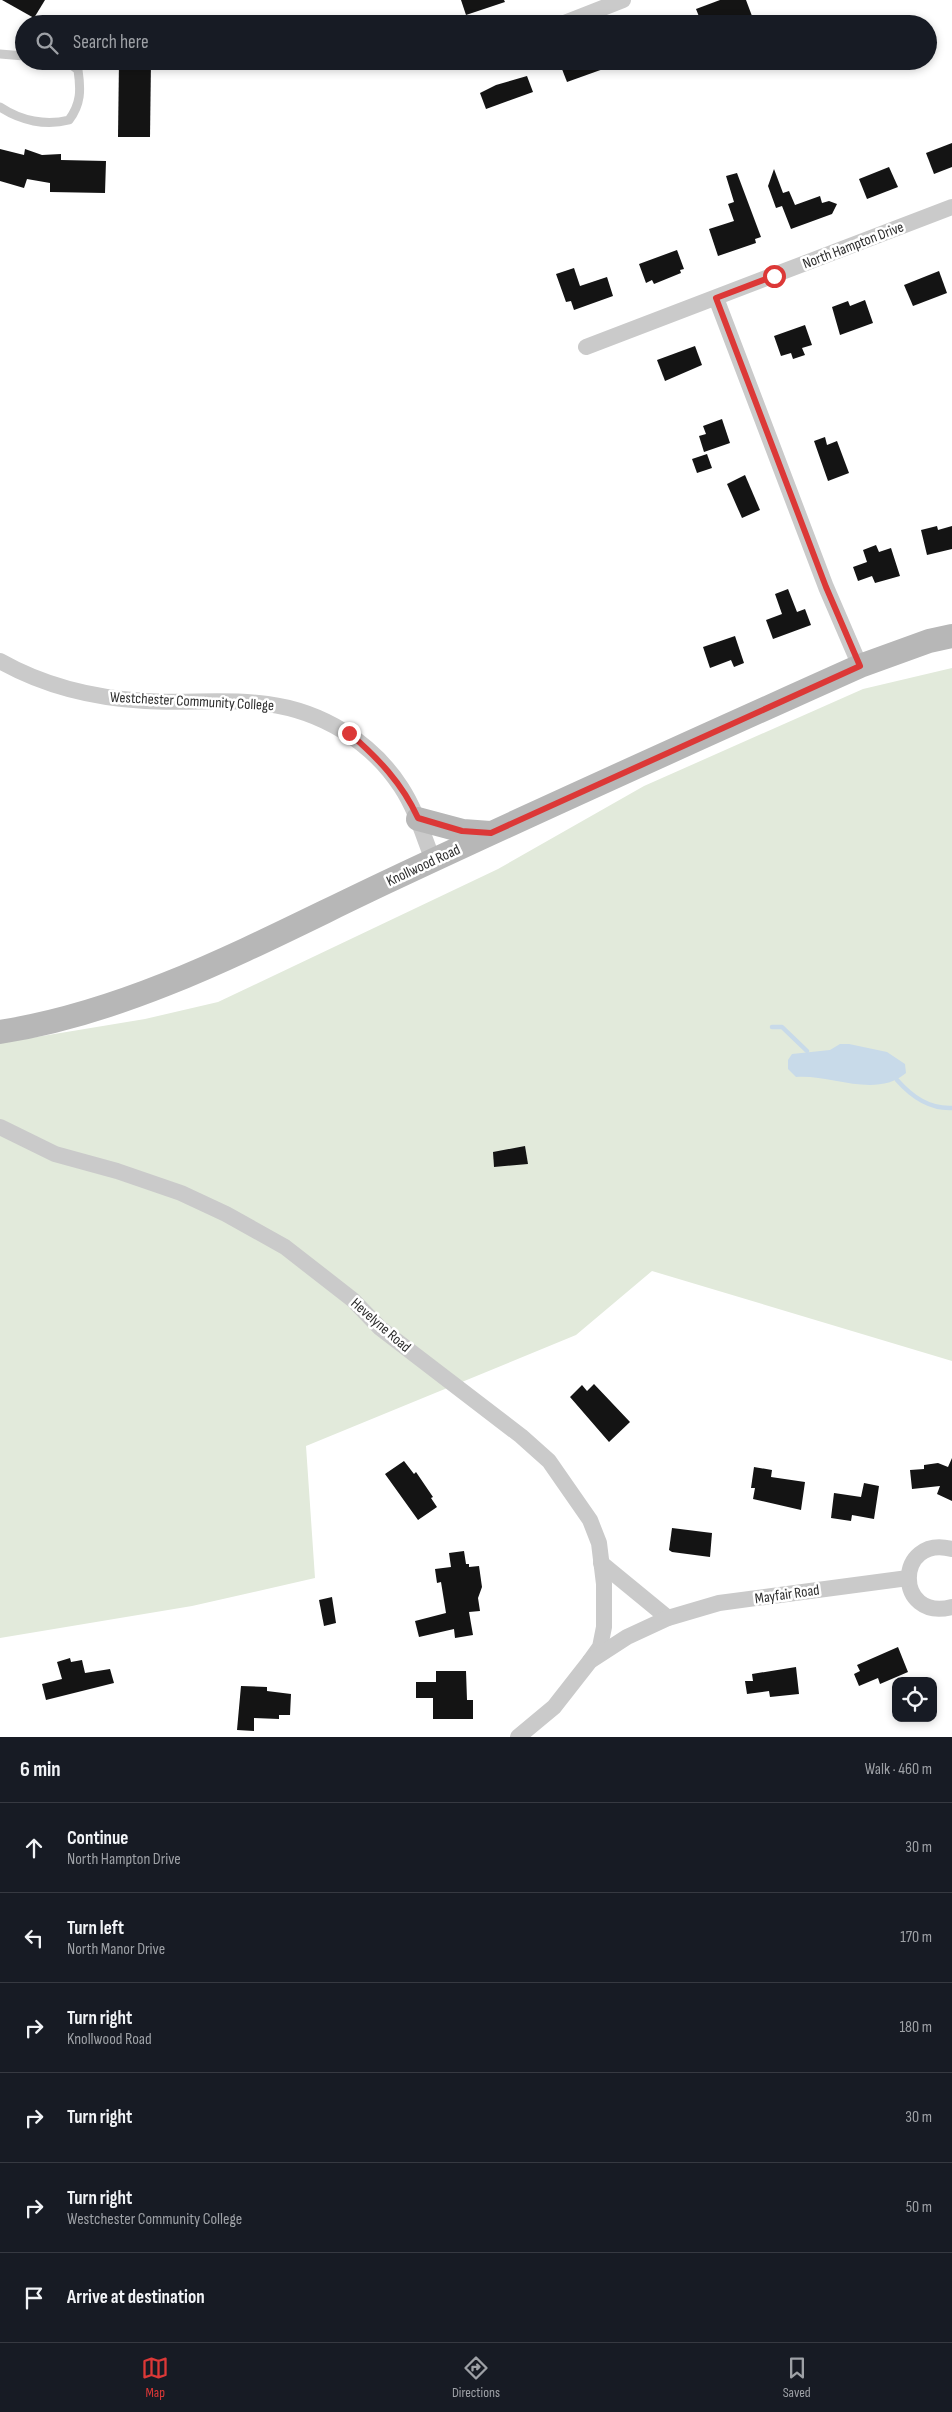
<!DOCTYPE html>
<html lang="en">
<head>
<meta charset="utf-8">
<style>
	:root { --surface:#171b24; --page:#242831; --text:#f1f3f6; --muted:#9ea1a6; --line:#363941; --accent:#dc3837 }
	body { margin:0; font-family:"Sofia Sans Condensed",sans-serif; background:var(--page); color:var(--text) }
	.controls { position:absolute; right:15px; bottom:15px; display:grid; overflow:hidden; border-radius:10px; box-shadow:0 2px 8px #0003 }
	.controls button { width:45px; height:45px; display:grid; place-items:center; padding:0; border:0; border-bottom:1px solid var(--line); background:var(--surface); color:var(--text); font:25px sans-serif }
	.stop { position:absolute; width:15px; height:15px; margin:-11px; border:4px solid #dc3837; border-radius:50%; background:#fff }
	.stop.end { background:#dc3837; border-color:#fff; box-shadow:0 1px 5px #0008 }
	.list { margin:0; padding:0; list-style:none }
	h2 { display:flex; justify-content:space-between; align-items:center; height:65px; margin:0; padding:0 20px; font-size:21px }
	h2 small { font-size:16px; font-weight:400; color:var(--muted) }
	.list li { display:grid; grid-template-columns:32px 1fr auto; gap:15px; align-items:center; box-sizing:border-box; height:90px; padding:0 20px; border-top:1px solid var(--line) }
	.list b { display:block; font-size:19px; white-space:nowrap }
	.list p { margin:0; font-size:16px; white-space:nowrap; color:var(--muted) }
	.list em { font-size:16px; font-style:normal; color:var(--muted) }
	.icon { flex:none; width:28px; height:28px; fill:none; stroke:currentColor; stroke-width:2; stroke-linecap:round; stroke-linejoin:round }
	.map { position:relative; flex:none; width:952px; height:1737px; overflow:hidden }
	.search { position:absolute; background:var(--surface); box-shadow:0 2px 8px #0003; left:15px; right:15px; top:15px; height:55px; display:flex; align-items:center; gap:12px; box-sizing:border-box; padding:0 18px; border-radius:28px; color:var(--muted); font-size:19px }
	.sheet { height:605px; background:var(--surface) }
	nav { display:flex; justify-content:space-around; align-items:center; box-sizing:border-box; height:70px; border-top:1px solid var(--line); background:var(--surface); font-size:14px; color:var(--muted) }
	nav a { display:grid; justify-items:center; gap:2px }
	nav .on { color:var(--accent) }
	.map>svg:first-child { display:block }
</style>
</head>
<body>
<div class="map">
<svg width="952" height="1737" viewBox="0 0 952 1737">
	<rect width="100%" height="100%" fill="#fff"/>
	<path fill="#e2eadb" d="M952,668V1361L652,1271L576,1335L306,1446L315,1578L192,1606L0,1638V1043L145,1019L218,1002L498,869L644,786L863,689Z"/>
	<path fill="#c8dae9" d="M840,1044H849L887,1052L905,1064L906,1073C876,1099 830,1074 796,1077L788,1069V1060L792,1054L830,1050Z"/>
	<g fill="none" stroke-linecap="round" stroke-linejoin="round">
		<g stroke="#c8dae9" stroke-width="4.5">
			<path d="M772,1027H782L807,1051"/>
			<path d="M897,1080C912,1097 929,1109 952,1108"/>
		</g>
	</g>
	<g fill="#141414">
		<path d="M2,0H45L34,18Z"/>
		<path d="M461,0H504L505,2L466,15Z"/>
		<path d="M720,0H746L755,24H702L696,9Z"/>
		<path d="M119,61H151L150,137H118Z"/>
		<path d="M567,61H620V63L567,82L560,64Z"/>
		<path d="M527,76L533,92L486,109L480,93L496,85Z"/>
		<path d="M952,143V167L934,174L926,153Z"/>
		<path d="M0,149L24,155L25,149L42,155L61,154V160L106,161L105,193L50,192V183L27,179L24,188L0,181Z"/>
		<path d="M889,167L898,187L867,199L859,179Z"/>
		<path d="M774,169L783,193L789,191L795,205L820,196L822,203L829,201L837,204L832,214L791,229L782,206L776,208L768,186Z"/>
		<path d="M737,173L761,237L755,239L756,243L718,256L709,229L734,221L728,204L734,202L726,176Z"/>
		<path d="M677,250L684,269L680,270L681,273L654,284L652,280L646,283L639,264Z"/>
		<path d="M574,268L580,286L607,277L613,296L574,310L571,301L566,302L556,274Z"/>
		<path d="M939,271L947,293L913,306L904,285Z"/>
		<path d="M865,300L873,323L840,335L832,307L848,301L850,306Z"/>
		<path d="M805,325L812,345L802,348L805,355L793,359L791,353L781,356L774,336Z"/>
		<path d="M695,346L702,365L665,381L657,360Z"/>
		<path d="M722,419L730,443L704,452L699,436L706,434L703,426Z"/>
		<path d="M825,437L827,445L837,441L849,473L828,481L814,441Z"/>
		<path d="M707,454L712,468L697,473L692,459Z"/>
		<path d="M745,475L760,510L742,518L727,484Z"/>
		<path d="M937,526L938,530L952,526V549L927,555L921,530Z"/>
		<path d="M876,545L879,552L891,548L900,576L875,583L872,576L858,581L853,567L867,562L863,550Z"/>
		<path d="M788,589L797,612L805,609L811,625L773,639L766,620L782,614L775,594Z"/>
		<path d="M735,636L744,663L734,667L731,660L710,668L703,647Z"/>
		<path d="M525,1146L528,1164L494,1167L493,1152Z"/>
		<path d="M594,1384L630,1422L609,1442L570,1397L582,1385L587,1391Z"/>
		<path d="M952,1458V1501L937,1494L940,1486L912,1489L910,1470L924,1469V1465L938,1463L948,1467Z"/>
		<path d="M404,1461L414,1474L416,1472L433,1497L431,1498L437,1507L418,1520L385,1474Z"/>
		<path d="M754,1467L772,1470L771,1477L805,1482L801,1510L753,1499L755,1488H751Z"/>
		<path d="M864,1483L879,1486L874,1519L852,1515L851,1521L831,1518L834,1493L861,1497Z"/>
		<path d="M672,1528L712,1533L710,1557L672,1552L669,1550Z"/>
		<path d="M464,1551L466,1564H469V1567L479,1566L482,1587L478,1598L480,1611L469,1612L473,1635L455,1638L454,1629L419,1637L415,1621L446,1613L441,1582L437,1583L435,1569L451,1567L449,1553Z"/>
		<path d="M332,1597L336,1623L324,1626L319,1600Z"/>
		<path d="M898,1647L908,1672L880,1684L878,1678L859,1686L854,1674L860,1671L857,1665Z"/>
		<path d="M70,1658L71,1662L82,1660L85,1673L110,1669L114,1683L46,1700L42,1684L62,1679L57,1662Z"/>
		<path d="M796,1667L799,1694L770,1697L769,1691L747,1694L745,1681H753L752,1674Z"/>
		<path d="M436,1671H466L467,1700H473V1719H433V1698H416V1682H436Z"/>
		<path d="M241,1686L267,1687V1691L291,1694L290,1715H279V1719L254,1718V1731L237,1730Z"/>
	</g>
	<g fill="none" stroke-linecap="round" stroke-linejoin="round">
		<g stroke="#cacaca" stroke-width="9">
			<path d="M0,54L24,56"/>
			<path d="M0,107C21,121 46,126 69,120C81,104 81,90 78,70L66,61"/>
		</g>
		<g stroke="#cacaca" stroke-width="16">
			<path d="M562,24L623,0"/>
			<path d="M716,298L826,587L860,666"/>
			<path d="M586,347L952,207"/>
			<path d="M0,661C44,686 95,698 145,701C185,704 227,698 267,704C321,711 371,741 401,787C416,810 423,835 433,860"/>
			<path d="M0,1127L55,1154L117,1171L181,1193L226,1214L285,1247L353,1300L380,1328L521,1436L549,1461L590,1520L599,1543L604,1584V1627L600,1647L590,1661"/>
			<path d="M952,1549C895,1534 894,1622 952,1607"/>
			<path d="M601,1563L668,1618"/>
			<path d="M518,1737L554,1707L590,1661L627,1637L668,1618L719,1603L908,1578"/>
		</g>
		<g stroke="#b7b7b7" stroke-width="24">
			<path d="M418,819L463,831L490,833"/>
			<path d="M0,1032C140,1010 267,938 393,879C548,806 704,736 860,666L929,641L952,636"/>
		</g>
	</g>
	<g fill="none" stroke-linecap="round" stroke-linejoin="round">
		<path stroke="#dc3837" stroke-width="6" d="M349,733C378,758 402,783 418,818L462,831L491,833L860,666L826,587L716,298L774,276"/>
	</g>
	<g text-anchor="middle" stroke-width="5" stroke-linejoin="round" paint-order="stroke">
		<g font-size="15" fill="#2d2d2d" stroke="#fff">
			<text transform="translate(853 245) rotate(-21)" y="5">North Hampton Drive</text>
			<text transform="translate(192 701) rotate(3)" y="5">Westchester Community College</text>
			<text transform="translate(423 865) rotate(-25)" y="5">Knollwood Road</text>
			<text transform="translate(381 1325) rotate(41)" y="5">Hevelyne Road</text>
			<text transform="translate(787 1594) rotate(-8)" y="5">Mayfair Road</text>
		</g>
	</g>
</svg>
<div class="controls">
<button><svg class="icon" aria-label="locate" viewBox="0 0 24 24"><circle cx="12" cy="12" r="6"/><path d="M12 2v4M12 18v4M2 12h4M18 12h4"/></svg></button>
</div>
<div class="stop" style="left:774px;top:276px"></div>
<div class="stop end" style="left:349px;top:733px"></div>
<div class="search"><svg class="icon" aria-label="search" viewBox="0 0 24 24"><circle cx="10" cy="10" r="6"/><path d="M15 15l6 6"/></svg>Search here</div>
</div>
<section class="sheet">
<h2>6 min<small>Walk · 460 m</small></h2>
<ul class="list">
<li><svg class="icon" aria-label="ahead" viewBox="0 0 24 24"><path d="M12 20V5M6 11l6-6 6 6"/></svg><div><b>Continue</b><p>North Hampton Drive</p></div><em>30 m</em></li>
<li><svg class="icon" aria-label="left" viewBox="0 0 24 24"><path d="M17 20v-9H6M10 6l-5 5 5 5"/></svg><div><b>Turn left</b><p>North Manor Drive</p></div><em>170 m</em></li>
<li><svg class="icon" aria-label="right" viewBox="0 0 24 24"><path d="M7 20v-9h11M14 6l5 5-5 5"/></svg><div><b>Turn right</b><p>Knollwood Road</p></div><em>180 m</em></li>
<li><svg class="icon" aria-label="right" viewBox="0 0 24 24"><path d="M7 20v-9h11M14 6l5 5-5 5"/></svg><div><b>Turn right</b></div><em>30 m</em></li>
<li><svg class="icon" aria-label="right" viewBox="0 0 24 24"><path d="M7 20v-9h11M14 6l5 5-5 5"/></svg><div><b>Turn right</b><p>Westchester Community College</p></div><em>50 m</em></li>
<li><svg class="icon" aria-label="arrive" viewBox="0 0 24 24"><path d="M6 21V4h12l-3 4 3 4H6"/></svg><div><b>Arrive at destination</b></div></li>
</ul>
</section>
<nav>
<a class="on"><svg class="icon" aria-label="map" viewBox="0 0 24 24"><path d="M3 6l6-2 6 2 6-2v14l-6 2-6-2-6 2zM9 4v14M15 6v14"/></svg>Map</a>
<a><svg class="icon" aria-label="directions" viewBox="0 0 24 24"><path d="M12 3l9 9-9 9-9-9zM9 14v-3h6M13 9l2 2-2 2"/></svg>Directions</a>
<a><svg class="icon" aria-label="saved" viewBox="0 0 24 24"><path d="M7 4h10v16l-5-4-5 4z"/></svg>Saved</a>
</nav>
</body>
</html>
